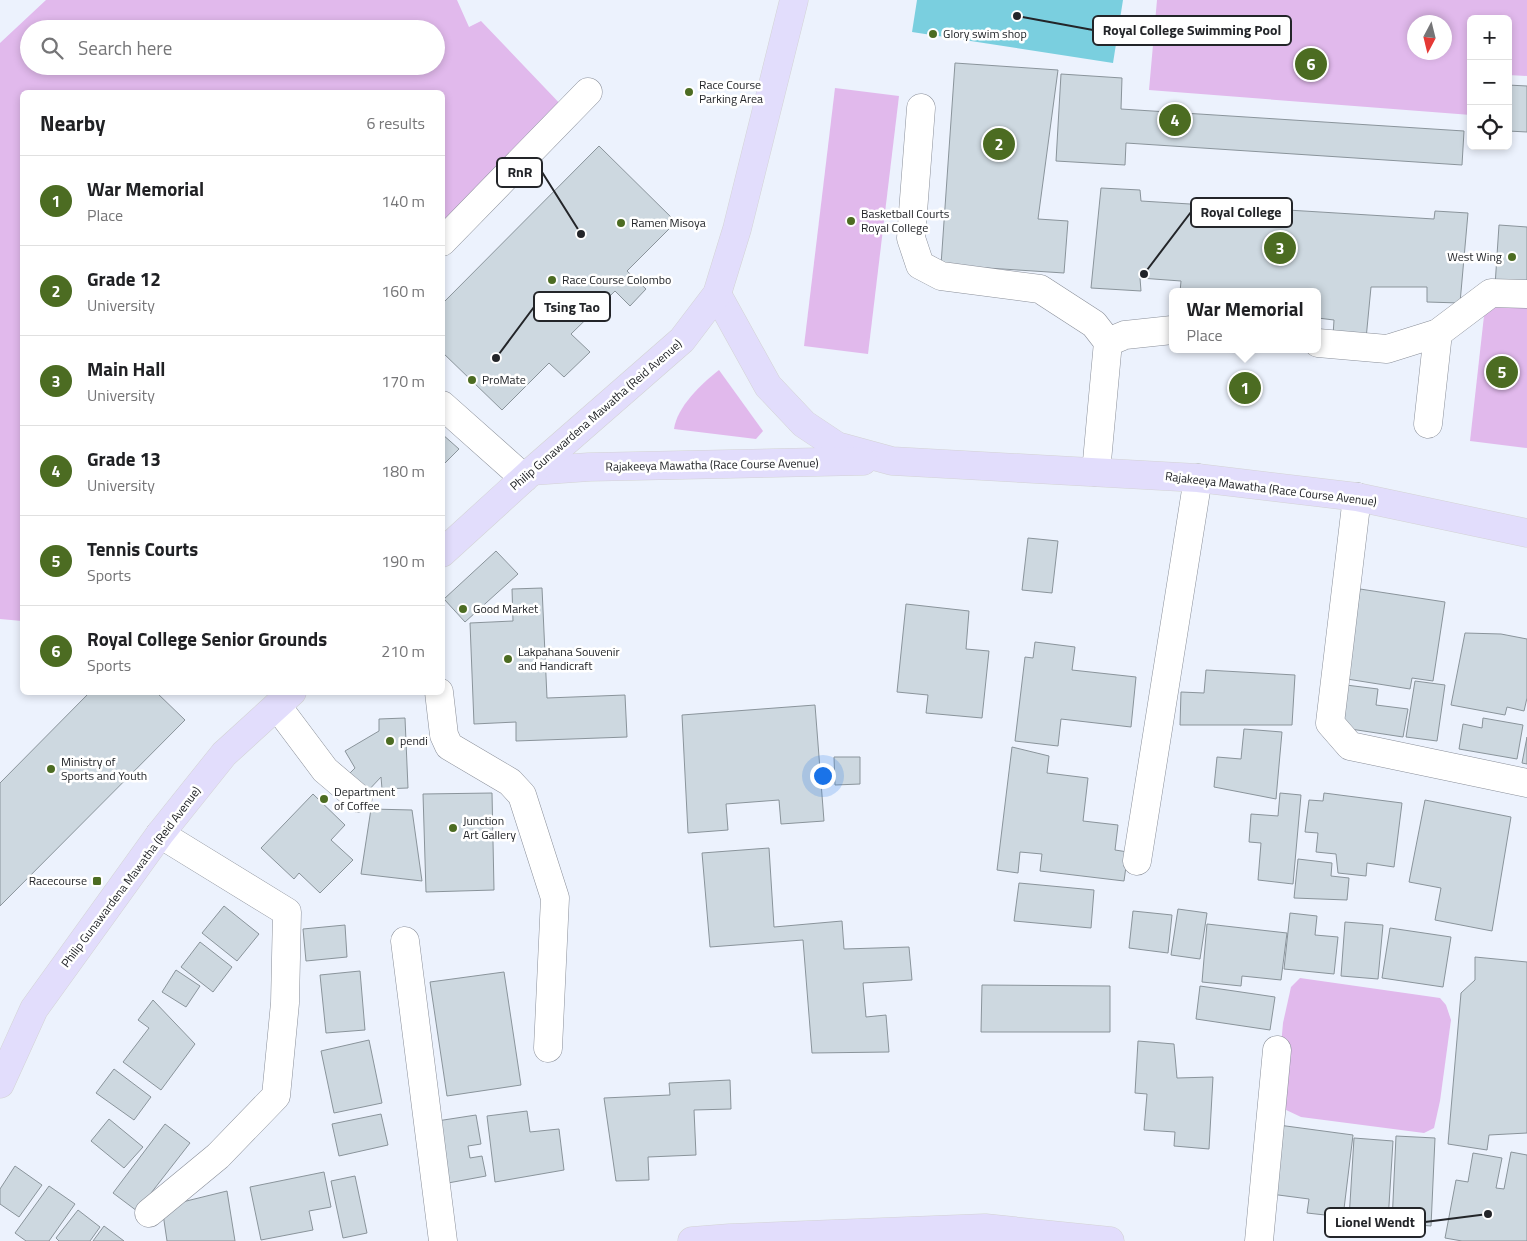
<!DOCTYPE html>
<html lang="en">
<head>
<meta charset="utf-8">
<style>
	:root { --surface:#fff; --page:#f2f2f2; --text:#202124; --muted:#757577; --line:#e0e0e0; --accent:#4c6c22 }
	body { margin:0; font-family:"Titillium Web",sans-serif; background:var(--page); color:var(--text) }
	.controls { position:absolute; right:15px; top:15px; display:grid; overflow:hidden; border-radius:8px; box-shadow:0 2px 8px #0003 }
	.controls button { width:45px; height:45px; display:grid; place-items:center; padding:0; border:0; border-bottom:1px solid var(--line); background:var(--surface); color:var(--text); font:25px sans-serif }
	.compass { position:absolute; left:1407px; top:15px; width:45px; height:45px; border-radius:50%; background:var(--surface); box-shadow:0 2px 8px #0003; rotate:187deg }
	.you { position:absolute; left:822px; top:775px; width:18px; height:18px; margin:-12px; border:4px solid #fff; border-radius:50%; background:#1a73e8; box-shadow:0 0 0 8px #1a73e833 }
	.badge { display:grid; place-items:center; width:32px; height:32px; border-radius:50%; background:var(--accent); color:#fff; font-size:16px; font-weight:700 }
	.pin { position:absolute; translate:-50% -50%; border:2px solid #fff; box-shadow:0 1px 5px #0006 }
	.popup { position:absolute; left:1169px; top:288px; width:152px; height:65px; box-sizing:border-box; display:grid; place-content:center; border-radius:8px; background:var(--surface); filter:drop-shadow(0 1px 4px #0005); font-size:16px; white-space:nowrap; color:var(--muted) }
	.popup b { font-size:19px; color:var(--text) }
	.popup::after { content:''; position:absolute; left:50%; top:100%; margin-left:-10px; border:10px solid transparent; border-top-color:var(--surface) }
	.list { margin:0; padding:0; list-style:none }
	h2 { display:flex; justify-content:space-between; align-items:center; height:65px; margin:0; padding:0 20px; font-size:21px }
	h2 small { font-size:16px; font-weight:400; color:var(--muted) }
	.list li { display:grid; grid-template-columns:32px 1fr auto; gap:15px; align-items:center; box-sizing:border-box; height:90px; padding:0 20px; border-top:1px solid var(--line) }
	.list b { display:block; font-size:19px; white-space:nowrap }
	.list p { margin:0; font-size:16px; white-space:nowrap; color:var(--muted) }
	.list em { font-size:16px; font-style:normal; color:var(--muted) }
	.icon { flex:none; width:28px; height:28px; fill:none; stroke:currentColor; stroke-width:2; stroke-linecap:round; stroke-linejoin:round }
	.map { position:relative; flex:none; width:1527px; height:1241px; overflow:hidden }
	.search { position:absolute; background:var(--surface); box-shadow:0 2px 8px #0003; left:20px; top:20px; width:425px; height:55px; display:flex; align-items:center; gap:12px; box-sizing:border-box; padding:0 18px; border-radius:28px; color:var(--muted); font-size:19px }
	.panel { position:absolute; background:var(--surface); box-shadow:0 2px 8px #0003; left:20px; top:90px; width:425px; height:605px; border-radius:8px }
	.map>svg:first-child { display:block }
</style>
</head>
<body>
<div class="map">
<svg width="1527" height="1241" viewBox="0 0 1527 1241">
	<rect width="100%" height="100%" fill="#ecf2fd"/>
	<g fill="#e1b9ec" fill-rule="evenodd">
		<path d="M46,0H457L469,27L481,21L566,110L443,227L442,92H22V621L0,619V43ZM29,29H436V66H29Z"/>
		<path d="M1157,0H1527V76L1508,75V19H1471V115L1149,90ZM1414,22H1444V52H1414Z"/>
		<path d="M835,88L899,96L868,354L804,346Z"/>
		<path d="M1486,298L1527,303V448L1470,441Z"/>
		<path d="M719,370L763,431L756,439L674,429C677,407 701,384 719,370Z"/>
		<path d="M1300,978L1440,998L1446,1005L1451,1020L1440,1101L1434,1128L1424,1133L1301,1117L1284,1109L1277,1090L1283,1023L1291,987Z"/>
	</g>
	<path fill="#7acfdf" d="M917,0H1123L1113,63L912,32Z"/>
	<g fill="#cdd8e0" stroke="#8a949b">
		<path d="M955,63L1058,70L1038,219L1068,221L1064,273L941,265Z"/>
		<path d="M1061,74L1122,78L1121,109L1464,131L1462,165L1126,143L1125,165L1056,161Z"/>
		<path d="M1508,85L1527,86V132L1508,131Z"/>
		<path d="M599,146L676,222L627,271L646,289L630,306L615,291L571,334L590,352L564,377L549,363L502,410L442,352V304Z"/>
		<path d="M1101,188L1140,190L1141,201L1434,219L1435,211L1468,213L1460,303L1427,302V287H1371L1366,339L1333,336L1334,320L1318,318V292H1180L1181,281L1140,278L1141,291L1091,288Z"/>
		<path d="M1499,225L1527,227V288L1495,286Z"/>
		<path d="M442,434L459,449L442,466Z"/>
		<path d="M1028,538L1058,541L1052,593L1022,590Z"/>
		<path d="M496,551L518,574L465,622L444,599Z"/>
		<path d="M542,588L547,698L625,695L627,737L516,741V722L474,724L470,623L513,621L512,589Z"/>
		<path d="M1360,589L1445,602L1433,681L1412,678L1410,689L1347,679Z"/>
		<path d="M906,604L969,611L966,649L989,651L982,718L926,713L928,695L897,692Z"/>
		<path d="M1465,633L1501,634L1527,639V698L1524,711L1507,707L1505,715L1451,705Z"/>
		<path d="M1035,642L1075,647L1072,670L1136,677L1131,727L1061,719L1058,746L1015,741L1025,657L1033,658Z"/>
		<path d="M1206,670L1295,675L1292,725H1180L1181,692L1204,693Z"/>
		<path d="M1415,681L1445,685L1437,741L1406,737Z"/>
		<path d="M1346,685L1378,689L1376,705L1408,709L1403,737L1344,728Z"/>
		<path d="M90,692H156L185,720L0,906V783Z"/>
		<path d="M815,705L824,821L781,824L779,800L726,804L728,830L688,833L682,715Z"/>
		<path d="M405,718L408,788L382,789L381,777L365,794L346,777L355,768L345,751L379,731V719Z"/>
		<path d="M1483,718L1523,725L1517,759L1459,749L1463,724L1482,728Z"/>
		<path d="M1244,729L1282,732L1276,799L1214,787L1217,757L1241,759Z"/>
		<path d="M1527,737V764L1522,763Z"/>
		<path d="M1012,747L1049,756L1047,773L1088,778L1083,821L1118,825L1115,850L1128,852L1124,881L1040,871L1042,854L1020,852L1018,873L997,870Z"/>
		<path d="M834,757H860V784L835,785Z"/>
		<path d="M492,793L494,890L426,892L423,794Z"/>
		<path d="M1280,793L1301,795L1293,884L1258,880L1261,843L1249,842L1251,814L1278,816Z"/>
		<path d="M1324,793L1402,803L1394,867L1367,863L1366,876L1338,873L1336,854L1316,852L1318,833L1305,832L1309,800L1323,801Z"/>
		<path d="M313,794L345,825L331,840L353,860L320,893L299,873L294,879L261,848Z"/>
		<path d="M1425,800L1511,817L1492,931L1435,920L1441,888L1409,882Z"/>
		<path d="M371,809L412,810L422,881L361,874Z"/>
		<path d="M769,848L774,927L842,921L844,949L909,947L912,980L863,983L866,1017L886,1015L889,1052L812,1053L803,940L710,947L702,853Z"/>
		<path d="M1298,859L1332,863L1331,876L1349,878L1347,900L1294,898Z"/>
		<path d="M1019,883L1094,890L1091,928L1014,921Z"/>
		<path d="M224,906L259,934L237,961L202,933Z"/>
		<path d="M1178,909L1207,913L1200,959L1171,955Z"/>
		<path d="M1133,911L1172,915L1168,953L1129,948Z"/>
		<path d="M1290,913L1317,916L1315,935L1338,937L1334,974L1284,969Z"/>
		<path d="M1345,922L1383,925L1378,979L1341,976Z"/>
		<path d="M1207,924L1287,933L1281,980L1242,976L1241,986L1202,982Z"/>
		<path d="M345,925L347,957L306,961L303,929Z"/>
		<path d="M1390,928L1451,937L1443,987L1382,978Z"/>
		<path d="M200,942L232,967L213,992L181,967Z"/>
		<path d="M1475,957L1527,962V1133L1489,1135L1487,1150L1448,1144L1461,993L1475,980Z"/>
		<path d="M176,970L200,986L186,1007L162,992Z"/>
		<path d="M360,971L365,1030L326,1033L320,975Z"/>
		<path d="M504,972L521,1085L447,1096L430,982Z"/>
		<path d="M982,985L1110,986V1032H981Z"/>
		<path d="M1200,986L1275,997L1270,1030L1196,1019Z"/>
		<path d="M153,1000L195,1044L161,1090L123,1062L149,1028L138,1020Z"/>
		<path d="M369,1040L382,1103L334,1113L321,1051Z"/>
		<path d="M1138,1041L1174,1044L1177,1078L1213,1077L1209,1149L1174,1146L1175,1132L1144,1130L1147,1094L1135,1093Z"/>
		<path d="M114,1069L151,1097L134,1120L96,1093Z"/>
		<path d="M730,1080L731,1109L694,1110L696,1155L648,1157L649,1180L616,1181L604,1098L670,1095L669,1083Z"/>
		<path d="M527,1111L530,1132L559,1129L564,1170L495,1182L487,1116Z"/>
		<path d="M381,1114L388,1145L339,1156L332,1124Z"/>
		<path d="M476,1115L481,1144L468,1146L470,1158L482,1156L486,1176L448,1183L437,1121Z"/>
		<path d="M109,1119L143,1147L124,1168L91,1141Z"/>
		<path d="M165,1124L190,1143L137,1211L113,1193Z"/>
		<path d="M1271,1124L1353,1135L1343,1217L1307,1213L1309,1199L1263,1193Z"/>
		<path d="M1396,1136L1435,1138L1431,1226L1392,1223Z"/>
		<path d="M1354,1138L1393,1141L1388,1221L1349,1219Z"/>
		<path d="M1511,1152L1527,1155V1241H1462L1445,1238L1456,1180L1468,1182L1473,1153L1502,1158L1496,1188L1504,1189Z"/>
		<path d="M15,1166L42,1185L19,1217L0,1204V1189Z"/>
		<path d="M324,1172L331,1207L309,1211L313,1230L261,1240L250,1187Z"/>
		<path d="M355,1176L367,1233L343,1238L331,1181Z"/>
		<path d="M49,1186L75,1204L49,1241H26L15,1233Z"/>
		<path d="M227,1191L235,1241H167L162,1207Z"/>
		<path d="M78,1210L100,1227L90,1241H59L56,1238Z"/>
		<path d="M104,1226L124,1241H93Z"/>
	</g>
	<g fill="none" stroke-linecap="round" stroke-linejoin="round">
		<defs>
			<g id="minor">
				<path d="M921,108L911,238L920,265L941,276L1040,289L1094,324L1108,342L1096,472"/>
				<path d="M442,242L588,92"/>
				<path d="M1108,342L1125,335L1172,330"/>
				<path d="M1318,343L1387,349L1438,333L1491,293L1527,294"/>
				<path d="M442,405L524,478"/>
				<path d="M1428,424L1438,333"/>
				<path d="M1357,497L1330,723L1350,746L1527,783"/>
				<path d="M439,692L444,735L449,746L510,782L522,795L555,898L548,1048"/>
				<path d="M277,706L325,770L358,798"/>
				<path d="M1137,861L1198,478"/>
				<path d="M405,941L443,1241"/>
				<path d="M149,1213L218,1156L276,1096L285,1003L287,912L160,834"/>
				<path d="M1259,1241L1277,1050"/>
			</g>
			<g id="major">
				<path d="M717,294L768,386L804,424L837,446L892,461L1198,478L1357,497L1527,533"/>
				<path d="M532,471L589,467L863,461"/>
				<path d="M442,553L532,471L682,340L717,294L737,229L794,0"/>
				<path d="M0,1084L34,1009L160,834L224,754L292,692"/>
				<path d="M692,1241L730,1238L985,1228L1110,1241"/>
			</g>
		</defs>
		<use href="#minor" stroke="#8a8f99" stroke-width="29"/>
		<use href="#major" stroke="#d3d3d4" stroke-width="29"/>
		<use href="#minor" stroke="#fff" stroke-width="28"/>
		<use href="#major" stroke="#e2ddfc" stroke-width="28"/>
	</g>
	<g fill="#4c6c22" stroke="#fff" stroke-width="2">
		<circle cx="933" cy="34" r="5"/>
		<circle cx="689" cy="92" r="5"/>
		<circle cx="851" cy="221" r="5"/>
		<circle cx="621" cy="223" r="5"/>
		<circle cx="1512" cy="257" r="5"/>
		<circle cx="552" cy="280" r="5"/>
		<circle cx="472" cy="380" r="5"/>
		<circle cx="463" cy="609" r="5"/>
		<circle cx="508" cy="659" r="5"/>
		<circle cx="390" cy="741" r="5"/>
		<circle cx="51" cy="769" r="5"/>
		<circle cx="324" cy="799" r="5"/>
		<circle cx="453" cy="828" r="5"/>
		<rect x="92" y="876" width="10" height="10" rx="2.5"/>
	</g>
	<g text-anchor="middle" stroke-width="5" stroke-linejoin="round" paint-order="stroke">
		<g font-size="12" fill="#232529" stroke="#fff" text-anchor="start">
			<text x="943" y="38">Glory swim shop</text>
			<text x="699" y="89">Race Course<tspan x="699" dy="14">Parking Area</tspan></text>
			<text x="861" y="218">Basketball Courts<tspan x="861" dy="14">Royal College</tspan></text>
			<text x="631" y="227">Ramen Misoya</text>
			<text x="1502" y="261" text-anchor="end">West Wing</text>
			<text x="562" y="284">Race Course Colombo</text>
			<text x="482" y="384">ProMate</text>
			<text x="473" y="613">Good Market</text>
			<text x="518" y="656">Lakpahana Souvenir<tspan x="518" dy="14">and Handicraft</tspan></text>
			<text x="400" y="745">pendi</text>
			<text x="61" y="766">Ministry of<tspan x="61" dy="14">Sports and Youth</tspan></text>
			<text x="334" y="796">Department<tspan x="334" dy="14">of Coffee</tspan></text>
			<text x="463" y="825">Junction<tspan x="463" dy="14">Art Gallery</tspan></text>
			<text x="87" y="885" text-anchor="end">Racecourse</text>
		</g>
		<g font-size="12" fill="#232529" stroke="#fff">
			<text transform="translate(596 415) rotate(-41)" y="4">Philip Gunawardena Mawatha (Reid Avenue)</text>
			<text transform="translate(712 465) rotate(-1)" y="4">Rajakeeya Mawatha (Race Course Avenue)</text>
			<text transform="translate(1271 489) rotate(7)" y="4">Rajakeeya Mawatha (Race Course Avenue)</text>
			<text transform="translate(131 877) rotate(-53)" y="4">Philip Gunawardena Mawatha (Reid Avenue)</text>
		</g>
	</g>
	<path fill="none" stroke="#232529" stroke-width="2" d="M1017 16L1093 30M581 234L542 172M1144 274L1191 212M496 358L534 307M1488 1214L1425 1222"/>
	<g fill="#232529" stroke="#fff" stroke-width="2">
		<circle cx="1017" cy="16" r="5"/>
		<circle cx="581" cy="234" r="5"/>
		<circle cx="1144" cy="274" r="5"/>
		<circle cx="496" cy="358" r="5"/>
		<circle cx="1488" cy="1214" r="5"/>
	</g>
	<g fill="#fff" stroke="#232529" stroke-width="2">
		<rect x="1093" y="16" width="198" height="29" rx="5"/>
		<rect x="497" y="158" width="45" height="29" rx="5"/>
		<rect x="1191" y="198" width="101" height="29" rx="5"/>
		<rect x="534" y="292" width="76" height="29" rx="5"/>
		<rect x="1325" y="1208" width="100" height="29" rx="5"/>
	</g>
	<g font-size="14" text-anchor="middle" font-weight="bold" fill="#232529">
		<text x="1192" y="35">Royal College Swimming Pool</text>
		<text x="520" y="177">RnR</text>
		<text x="1241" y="217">Royal College</text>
		<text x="572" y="312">Tsing Tao</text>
		<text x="1375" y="1227">Lionel Wendt</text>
	</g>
</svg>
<div class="controls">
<button>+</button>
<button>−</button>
<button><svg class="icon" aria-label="locate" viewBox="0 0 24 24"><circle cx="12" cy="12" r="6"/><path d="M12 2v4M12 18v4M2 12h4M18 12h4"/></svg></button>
</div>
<svg class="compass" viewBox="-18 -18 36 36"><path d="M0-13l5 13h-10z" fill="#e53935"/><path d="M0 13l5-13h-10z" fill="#757577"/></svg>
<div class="you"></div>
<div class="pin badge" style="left:1245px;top:388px">1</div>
<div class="popup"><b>War Memorial</b>Place</div>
<div class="pin badge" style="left:999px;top:144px">2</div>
<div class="pin badge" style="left:1280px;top:248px">3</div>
<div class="pin badge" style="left:1175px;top:120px">4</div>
<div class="pin badge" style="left:1502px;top:372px">5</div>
<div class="pin badge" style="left:1311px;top:64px">6</div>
<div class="search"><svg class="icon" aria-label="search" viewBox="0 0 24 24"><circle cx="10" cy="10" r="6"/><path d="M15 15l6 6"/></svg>Search here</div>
<section class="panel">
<h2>Nearby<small>6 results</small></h2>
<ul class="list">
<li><span class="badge">1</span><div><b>War Memorial</b><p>Place</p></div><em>140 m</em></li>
<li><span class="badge">2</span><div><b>Grade 12</b><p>University</p></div><em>160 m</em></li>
<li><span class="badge">3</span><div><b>Main Hall</b><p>University</p></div><em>170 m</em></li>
<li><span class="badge">4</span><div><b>Grade 13</b><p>University</p></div><em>180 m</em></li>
<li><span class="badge">5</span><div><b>Tennis Courts</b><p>Sports</p></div><em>190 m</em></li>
<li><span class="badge">6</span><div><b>Royal College Senior Grounds</b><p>Sports</p></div><em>210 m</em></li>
</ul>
</section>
</div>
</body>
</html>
